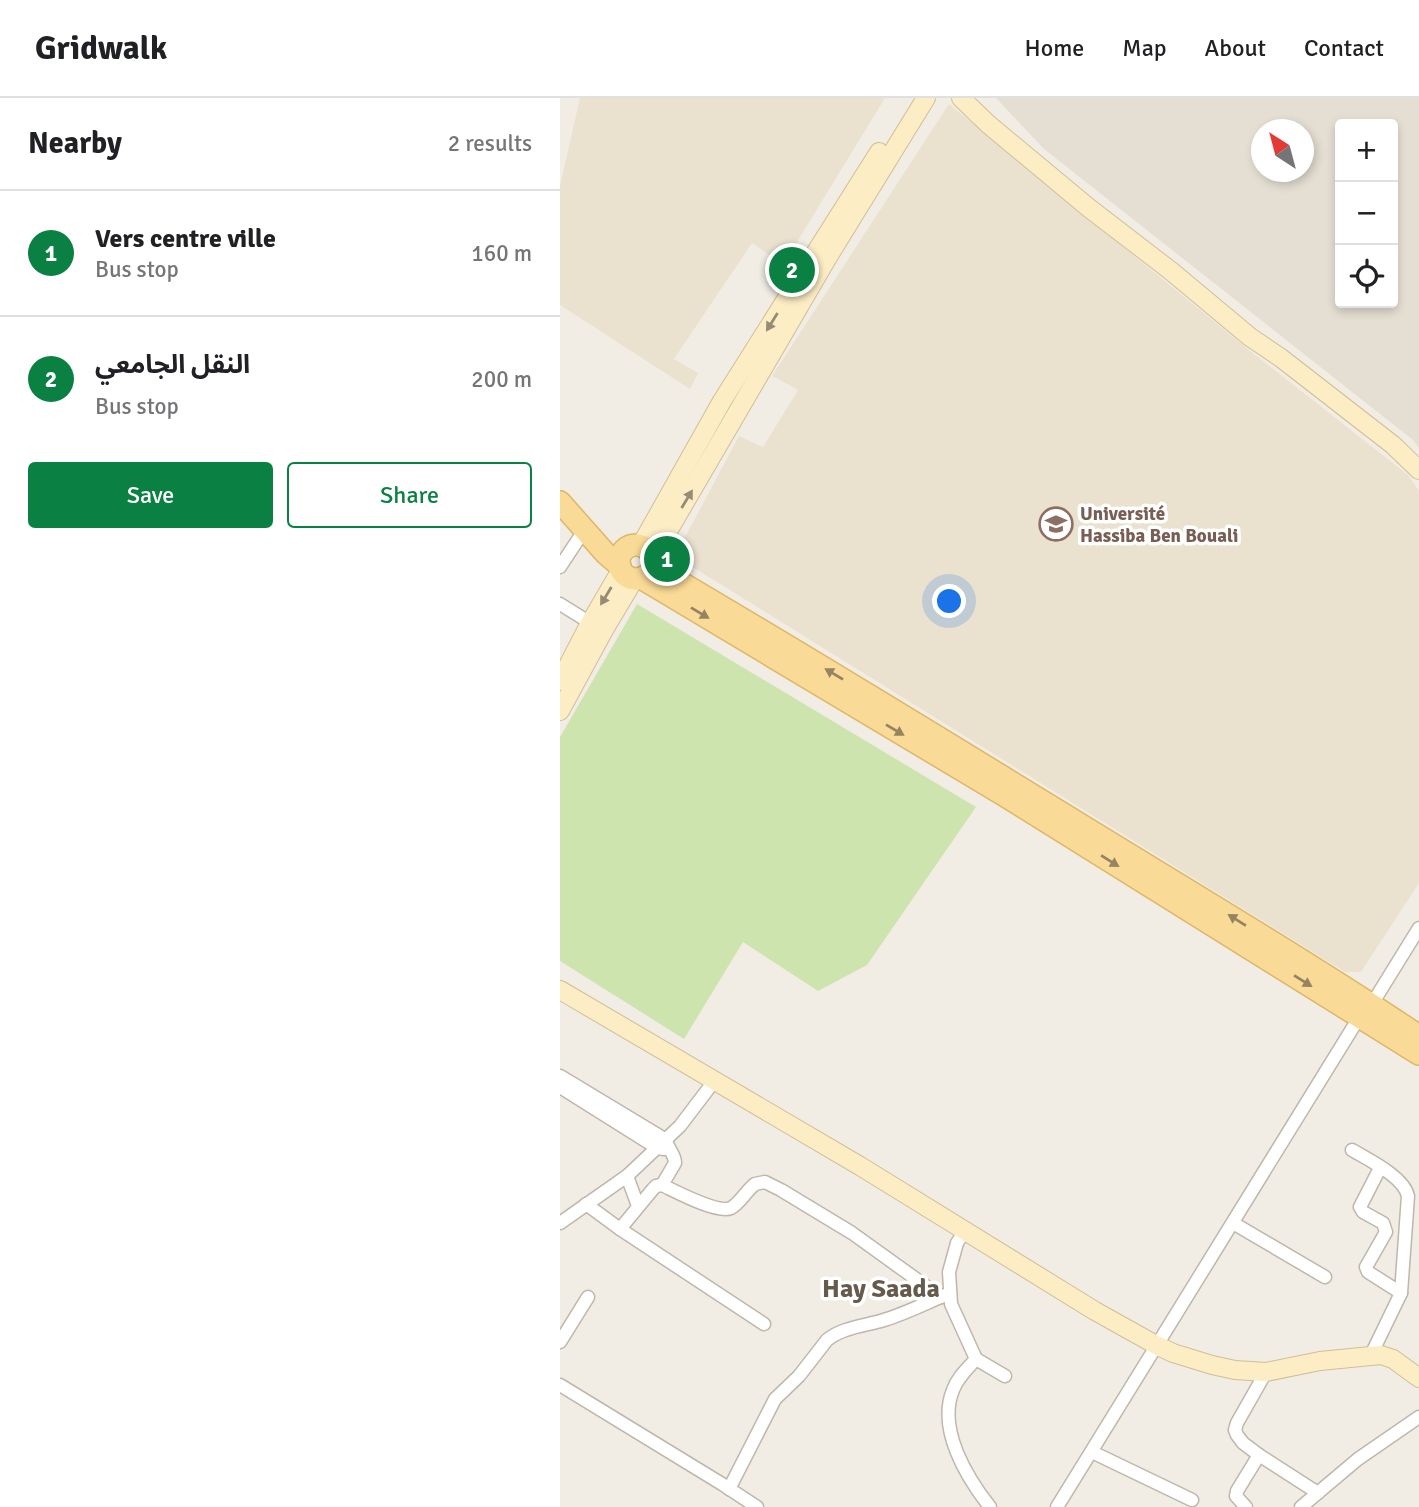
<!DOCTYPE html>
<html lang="en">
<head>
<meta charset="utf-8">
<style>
	:root { --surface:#fff; --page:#f6f6f6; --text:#202124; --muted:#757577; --line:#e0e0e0; --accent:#0b8043 }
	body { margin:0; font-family:Signika,"Noto Sans Arabic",sans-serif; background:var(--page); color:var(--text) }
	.controls { position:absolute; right:21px; top:21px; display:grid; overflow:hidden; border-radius:7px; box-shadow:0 4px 10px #0003 }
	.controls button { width:63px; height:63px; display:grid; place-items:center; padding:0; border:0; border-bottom:2px solid var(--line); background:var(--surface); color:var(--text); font:35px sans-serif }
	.compass { position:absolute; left:691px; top:21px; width:63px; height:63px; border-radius:50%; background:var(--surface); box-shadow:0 4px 10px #0003; rotate:324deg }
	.you { position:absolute; left:390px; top:504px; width:24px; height:24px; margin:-18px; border:5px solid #fff; border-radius:50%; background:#1a73e8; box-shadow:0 0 0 10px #1a73e833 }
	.badge { display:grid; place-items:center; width:46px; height:46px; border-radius:50%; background:var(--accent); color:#fff; font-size:23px; font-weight:700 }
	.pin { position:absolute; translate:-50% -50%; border:4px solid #fff; box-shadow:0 2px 7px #0006 }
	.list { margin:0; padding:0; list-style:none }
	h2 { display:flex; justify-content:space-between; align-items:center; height:91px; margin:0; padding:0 28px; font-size:30px }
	h2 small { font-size:23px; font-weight:400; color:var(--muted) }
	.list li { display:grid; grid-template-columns:46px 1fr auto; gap:21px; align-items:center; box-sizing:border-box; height:126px; padding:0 28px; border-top:2px solid var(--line) }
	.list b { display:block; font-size:26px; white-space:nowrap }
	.list p { margin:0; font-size:23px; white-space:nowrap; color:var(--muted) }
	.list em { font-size:23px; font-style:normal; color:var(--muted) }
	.actions { display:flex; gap:14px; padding:21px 28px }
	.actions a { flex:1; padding:16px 0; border:2px solid var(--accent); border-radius:7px; text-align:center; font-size:24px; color:var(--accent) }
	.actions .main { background:var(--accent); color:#fff }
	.icon { flex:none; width:38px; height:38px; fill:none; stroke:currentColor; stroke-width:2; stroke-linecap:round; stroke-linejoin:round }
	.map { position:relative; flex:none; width:859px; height:1409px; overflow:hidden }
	header { display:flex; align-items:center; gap:42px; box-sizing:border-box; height:98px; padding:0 35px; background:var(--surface); border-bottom:2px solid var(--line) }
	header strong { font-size:33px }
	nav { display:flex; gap:38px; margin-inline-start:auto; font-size:24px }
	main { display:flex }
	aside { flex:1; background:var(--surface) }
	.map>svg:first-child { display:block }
</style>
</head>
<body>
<header>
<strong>Gridwalk</strong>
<nav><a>Home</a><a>Map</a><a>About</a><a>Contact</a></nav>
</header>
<main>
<aside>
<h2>Nearby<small>2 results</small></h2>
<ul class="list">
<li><span class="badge">1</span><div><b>Vers centre ville</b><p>Bus stop</p></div><em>160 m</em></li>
<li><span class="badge">2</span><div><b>النقل الجامعي</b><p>Bus stop</p></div><em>200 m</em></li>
</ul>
<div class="actions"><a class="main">Save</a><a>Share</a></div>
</aside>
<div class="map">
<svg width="859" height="1409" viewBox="0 0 859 1409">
	<rect width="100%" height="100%" fill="#f1ede5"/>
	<path fill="#e5dfd3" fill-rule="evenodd" d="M436,0H859V350L853,342L484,51ZM833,26V205H780V26ZM702,32H744V74H702Z"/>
	<g fill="#eae2cf">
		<path d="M20,0H325L229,157L219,164L192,145L114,261L138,275L130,291L0,207V88Z"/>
		<path d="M389,6L689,252L848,377L859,393V785L801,874H785L115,458L179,338L203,349L238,292L212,278Z"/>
	</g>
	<path fill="#cde4af" d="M77,506L416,709L307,867L258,893L183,844L124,941L0,863V639Z"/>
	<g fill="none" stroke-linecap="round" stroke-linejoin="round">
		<defs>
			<g id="street">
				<path d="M0,469L25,431"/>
				<path d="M0,506L37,529"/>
				<path d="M0,978L106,1042C108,1052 115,1056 115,1065L102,1087"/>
				<path d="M0,989L97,1050L104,1051"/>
				<path d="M792,1052C809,1062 844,1079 848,1098L841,1195L811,1257"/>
				<path d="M820,1070L800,1109L803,1114L823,1125L826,1134L806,1169L808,1174L841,1195"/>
				<path d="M67,1078L78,1108"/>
				<path d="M26,1106L60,1131L93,1091L96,1088L102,1087C115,1093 157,1116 171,1110C180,1105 186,1093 195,1086L205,1084L221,1092L292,1135L381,1199"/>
				<path d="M0,1125L67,1078L120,1028L155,982"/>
				<path d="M673,1125L765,1179"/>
				<path d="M60,1131L204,1226"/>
				<path d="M404,1134L397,1145L389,1174L391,1206L416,1261C407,1271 397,1280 393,1292C377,1331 407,1380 430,1409"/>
				<path d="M0,1244L28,1199"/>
				<path d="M416,1261L445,1278"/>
				<path d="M706,1274L677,1325L675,1332L677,1337L683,1345L699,1357L758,1395"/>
				<path d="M0,1287L162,1386L197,1409"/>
				<path d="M532,1354L632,1402"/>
				<path d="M169,1391L215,1301L239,1278L267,1242C283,1229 305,1228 324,1222C347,1215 368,1204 390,1195"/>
				<path d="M497,1409L800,918L812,906L859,830"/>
				<path d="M686,1409L676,1398L677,1393L699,1357"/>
				<path d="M741,1409L798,1361L859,1319"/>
			</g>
			<g id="secondary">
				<path d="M401,0L428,26L529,110L611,173L690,239L721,260L833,347L859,372"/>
				<path d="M81,447L162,303L319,54"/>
				<path d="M93,459L268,159L366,0"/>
				<path d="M0,583L30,525L61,472"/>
				<path d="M0,613L44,532L75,480"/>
				<path d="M0,892L300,1068L535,1213L596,1247L613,1255L652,1267L675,1272L706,1274L760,1263L821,1257L833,1261L859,1280"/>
			</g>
			<g id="primary">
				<path d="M0,404L46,456L60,468"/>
				<circle cx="76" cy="464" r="17"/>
				<path d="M93,468C229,548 365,631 500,714C620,788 742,860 859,938"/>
				<path d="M81,480L442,696L859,956"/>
			</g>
		</defs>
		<use href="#street" stroke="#bfb7ab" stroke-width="15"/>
		<use href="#secondary" stroke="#cfbf97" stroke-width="20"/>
		<use href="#primary" stroke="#ddb767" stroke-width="24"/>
		<use href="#street" stroke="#fff" stroke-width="12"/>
		<use href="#secondary" stroke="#fcedc4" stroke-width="18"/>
		<use href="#primary" stroke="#f9da96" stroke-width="21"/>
	</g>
	<defs><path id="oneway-solid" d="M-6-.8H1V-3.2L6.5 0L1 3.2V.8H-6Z" transform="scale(1.75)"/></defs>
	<g fill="#968c75">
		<use href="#oneway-solid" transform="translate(212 224) rotate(122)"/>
		<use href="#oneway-solid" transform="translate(127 401) rotate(-59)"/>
		<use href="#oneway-solid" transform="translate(46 498) rotate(121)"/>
	</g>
	<g fill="#958461">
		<use href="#oneway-solid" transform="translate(140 515) rotate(31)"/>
		<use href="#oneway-solid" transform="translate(274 576) rotate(-149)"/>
		<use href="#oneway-solid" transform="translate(335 632) rotate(31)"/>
		<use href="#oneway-solid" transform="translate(550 763) rotate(32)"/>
		<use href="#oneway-solid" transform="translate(677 822) rotate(-148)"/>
		<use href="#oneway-solid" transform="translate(743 883) rotate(32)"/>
	</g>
	<defs>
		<symbol id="university-ring" viewBox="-11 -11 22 22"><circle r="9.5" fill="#fff" stroke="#8d6e63" stroke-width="1.5"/><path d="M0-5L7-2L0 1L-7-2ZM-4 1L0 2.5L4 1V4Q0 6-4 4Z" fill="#8d6e63"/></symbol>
	</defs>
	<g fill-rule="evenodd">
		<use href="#university-ring" x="477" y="407" width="38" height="38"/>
	</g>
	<g text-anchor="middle" stroke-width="7" stroke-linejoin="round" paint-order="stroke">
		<g font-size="19" font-weight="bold" fill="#785e54" stroke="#fff" text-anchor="start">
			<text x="520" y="422">Université<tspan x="520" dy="22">Hassiba Ben Bouali</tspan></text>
		</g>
		<g font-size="26" font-weight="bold" fill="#655b4c" stroke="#fff">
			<text x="321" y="1199">Hay Saada</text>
		</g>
	</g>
</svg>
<div class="controls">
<button>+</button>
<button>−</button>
<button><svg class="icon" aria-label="locate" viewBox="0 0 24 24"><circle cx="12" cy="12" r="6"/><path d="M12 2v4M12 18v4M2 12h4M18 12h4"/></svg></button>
</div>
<svg class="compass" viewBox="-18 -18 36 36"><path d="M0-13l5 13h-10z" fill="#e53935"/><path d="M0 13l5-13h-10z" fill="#757577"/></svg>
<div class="you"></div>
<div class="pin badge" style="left:107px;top:461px">1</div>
<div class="pin badge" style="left:232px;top:172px">2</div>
</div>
</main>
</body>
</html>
